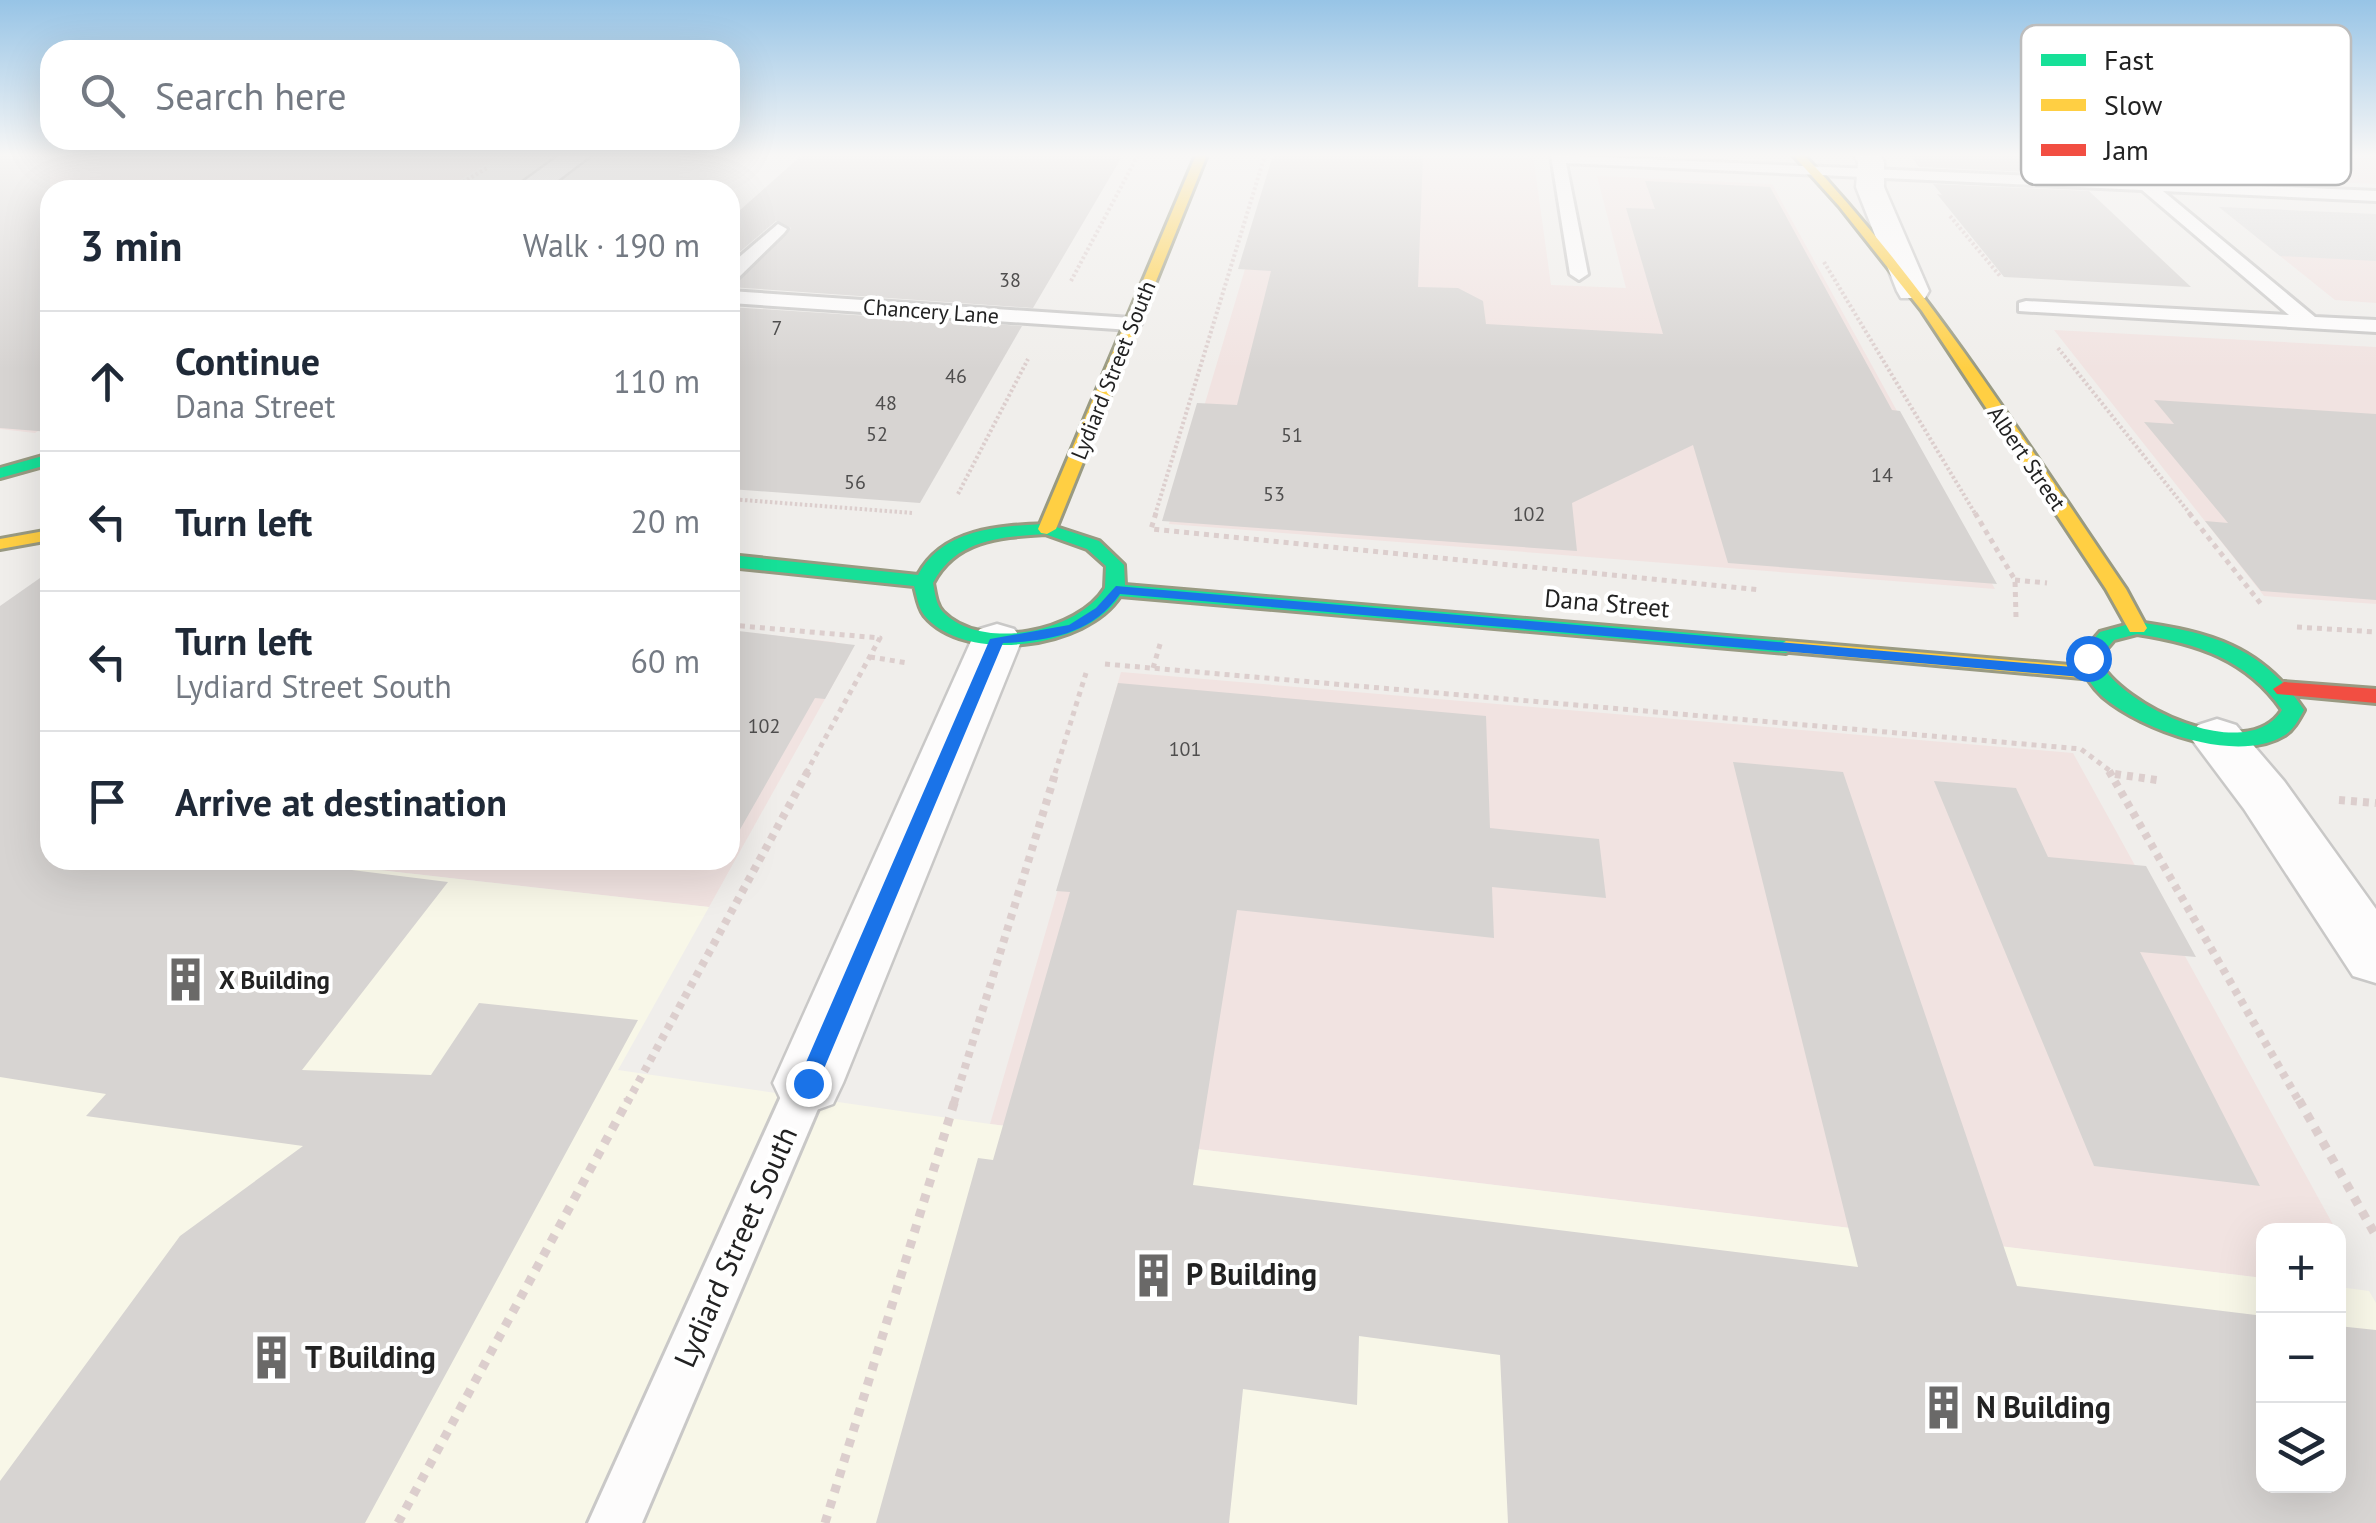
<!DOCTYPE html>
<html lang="en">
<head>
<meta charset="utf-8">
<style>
	:root { --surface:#fff; --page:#f6f6f7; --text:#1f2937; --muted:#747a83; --line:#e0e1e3 }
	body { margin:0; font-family:"PT Sans",sans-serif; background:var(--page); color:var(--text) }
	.controls { position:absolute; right:30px; bottom:30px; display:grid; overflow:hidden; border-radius:20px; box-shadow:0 10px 40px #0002 }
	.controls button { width:90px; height:90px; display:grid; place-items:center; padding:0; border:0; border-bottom:2px solid var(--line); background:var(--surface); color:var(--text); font:50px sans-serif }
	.stop { position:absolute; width:30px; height:30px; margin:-22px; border:8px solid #1a73e8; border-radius:50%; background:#fff }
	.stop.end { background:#1a73e8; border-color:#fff; box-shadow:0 2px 10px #0008 }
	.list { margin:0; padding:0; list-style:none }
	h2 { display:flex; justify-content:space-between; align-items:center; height:130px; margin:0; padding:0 40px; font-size:42px }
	h2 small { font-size:32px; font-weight:400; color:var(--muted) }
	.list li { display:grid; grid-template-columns:65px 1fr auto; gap:30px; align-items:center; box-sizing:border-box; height:140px; padding:0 40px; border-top:2px solid var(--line) }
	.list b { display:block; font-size:38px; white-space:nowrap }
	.list p { margin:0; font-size:32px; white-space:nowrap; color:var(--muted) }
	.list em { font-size:32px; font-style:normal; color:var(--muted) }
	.icon { flex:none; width:55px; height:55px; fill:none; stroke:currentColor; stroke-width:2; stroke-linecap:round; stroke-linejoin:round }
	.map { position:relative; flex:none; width:2376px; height:1523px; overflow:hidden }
	.search { position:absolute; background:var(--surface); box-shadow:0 10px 40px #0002; left:40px; top:40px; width:700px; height:110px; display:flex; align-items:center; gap:25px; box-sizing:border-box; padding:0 35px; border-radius:30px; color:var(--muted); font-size:38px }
	.panel { position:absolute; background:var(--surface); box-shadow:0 10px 40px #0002; left:40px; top:180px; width:700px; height:690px; border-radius:30px }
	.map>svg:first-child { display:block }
</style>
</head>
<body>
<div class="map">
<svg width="2376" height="1523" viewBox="0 0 2376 1523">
	<rect width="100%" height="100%" fill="#f0eeeb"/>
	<g fill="#f1e3e1">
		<path d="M11,155H501L443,190H50V424L35,433L0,429V160Z"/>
		<path d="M1279,155H1533L1551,285L1626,288L1597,176L1772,184L1995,589L1169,524Z"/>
		<path d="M1910,155H2376V184L1917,163Z"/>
		<path d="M2219,207L2376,215V303L2335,300Z"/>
		<path d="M2054,330L2376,347V604L2264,596Z"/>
		<path d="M730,631L835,642L850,654L709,907L290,860H730Z"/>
		<path d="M1121,672L2073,753L2336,1230H2264L2263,1278L990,1124Z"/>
	</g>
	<path fill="#f8f7e8" d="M0,827L50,860H290L709,907L618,1070L990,1124L2263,1278L2264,1486H2338L2339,1287L2369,1291L2376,1303V1523H0Z"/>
	<path fill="#e0dfde" d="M2219,207L2376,214V261L2280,256Z"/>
	<g fill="#d7d4d2">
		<path d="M0,155H50V432L0,428Z"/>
		<path d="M802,155H1123L1033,308L730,287L791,228L776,221L730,260V219Z"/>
		<path d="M1273,155H1423L1418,287L1458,288L1483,301L1486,324L1663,334L1626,208L1655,209L1645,181L1770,187L1892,410L1900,411L1997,584L1728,563L1693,445L1572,503L1577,551L1162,521L1197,403L1237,405L1271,271L1238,269Z"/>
		<path d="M1910,155H2050L2070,174L1919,167Z"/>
		<path d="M1933,184L2089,191L2191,287L2004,277L1937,194L1942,195Z"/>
		<path d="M730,307L1022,326L920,503L730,489Z"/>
		<path d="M2154,400L2376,414V600L2261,591L2205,521L2228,523L2144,422L2174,424Z"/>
		<path d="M50,571V860H272L448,882L302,1070L431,1075L479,1003L638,1020L365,1523H0V1481L180,1236L303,1146L86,1116L106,1094L0,1077V606Z"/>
		<path d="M730,630L855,645L825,699L815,698L730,847Z"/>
		<path d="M1118,683L1486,716L1490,828L1599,839L1606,898L1492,887L1494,938L1237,910L1193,1185L1858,1267L1733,762L1843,772L2017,1286L2264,1316V1486H2338V1326L2376,1330V1523H1508L1500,1355L1359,1336L1357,1405L1243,1389L1229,1523H876L978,1158L993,1160L1070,892L1056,891Z"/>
		<path d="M1934,781L2016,788L2048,857L2146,866L2196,957L2140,952L2260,1186L2094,1166Z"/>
	</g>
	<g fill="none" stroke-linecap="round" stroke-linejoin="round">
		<defs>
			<g id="lane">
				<path d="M1551,155L2376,191V201L2163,191L2315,317L2376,320V332L2019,311V303L2026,301L2289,315L2142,190L1566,163L1588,274L1579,280L1570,274Z"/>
				<path d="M778,224L787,229L784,233L737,279L730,281V265Z"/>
				<path d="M730,291L1131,318L1141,324L1131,330L730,303Z"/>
				<path d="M808,1065L823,1071L829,1083L642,1523H588L787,1083L793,1071Z"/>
			</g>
			<g id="street">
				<path d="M560,155H591L545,190H512Z"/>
				<path d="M1854,155H1880L1884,162V187L1929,291L1925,298H1901L1897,291L1856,187L1858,162Z"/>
				<path d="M997,624L1014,629L1022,639L843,1083L833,1104L808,1113L783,1104L773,1083L972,639L980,629Z"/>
				<path d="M2217,719L2236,725L2284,781L2376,909V983L2353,976L2244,809L2190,737L2198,725Z"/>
			</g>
			<g id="fast">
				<path d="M50,454V464L0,478V468Z"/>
				<path d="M1047,524L1099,541L1124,565L1125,585L1786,641L1796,647L1786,653L1120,596C1087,648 965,665 924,615C918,607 917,596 914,586L730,567V555L918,575C943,528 1000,526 1047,524ZM1045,534L1087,549L1106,566L1105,588C1078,632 982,652 943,612C936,605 935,593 933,583C956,539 1001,537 1045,534Z"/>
				<path d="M2137,622C2209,632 2262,646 2304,710C2299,719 2294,729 2285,735C2237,765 2142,730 2103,697C2091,686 2083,672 2077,658L2100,632ZM2137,634C2196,643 2247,659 2282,710C2247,766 2120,706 2098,659L2114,640Z"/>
			</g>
			<g id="slow">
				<path d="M1196,155H1207L1056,529L1047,534L1041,533L1038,529Z"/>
				<path d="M1793,155H1804C1929,287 2024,440 2126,589L2147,628L2144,632H2130L2106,589L1922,311L1839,206Z"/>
				<path d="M50,530V540L0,549V539Z"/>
				<path d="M1786,641L2093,667L2103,673L2093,679L1779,651L1776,647Z"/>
			</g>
			<path id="jam" d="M2284,682L2376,689V703L2277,694L2273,689Z"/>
		</defs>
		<use href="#lane" stroke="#c9c8c7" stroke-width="6"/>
		<use href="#street" stroke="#c9c8c7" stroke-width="5"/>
		<use href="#fast" stroke="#999a82" stroke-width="6"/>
		<use href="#slow" stroke="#999a82" stroke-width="6"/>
		<use href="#jam" stroke="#999a82" stroke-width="6"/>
		<g stroke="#dccecd" stroke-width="4" stroke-dasharray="2.5 2.5" stroke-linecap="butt">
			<path d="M450,190L487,168"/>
			<path d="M1950,216L2000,276"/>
			<path d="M1824,262L1976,515"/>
			<path d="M1071,281L1138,155"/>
			<path d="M2058,348L2191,515"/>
			<path d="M958,494L1028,359"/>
			<path d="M730,499L913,513"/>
			<path d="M1155,515L1265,155"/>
		</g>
		<g stroke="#dccecd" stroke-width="5" stroke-dasharray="5 5" stroke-linecap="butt">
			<path d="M1156,513L1151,529L1761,590"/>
			<path d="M1975,513L2015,580L2016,617"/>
			<path d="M2189,513L2261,604"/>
			<path d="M2015,580L2047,583"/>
			<path d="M730,625L880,638L806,773"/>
			<path d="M2297,627L2376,632"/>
			<path d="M870,657L908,663"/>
			<path d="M1105,664L2081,749L2113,773"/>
			<path d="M1153,668L1161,641"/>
			<path d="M1055,773L1086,673"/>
		</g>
		<g stroke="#dccecd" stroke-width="8" stroke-dasharray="6 6" stroke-linecap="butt">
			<path d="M2109,771L2300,1103"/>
			<path d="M2115,774L2157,780"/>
			<path d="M2339,800L2376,803"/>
			<path d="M627,1103L808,771"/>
			<path d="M954,1103L1056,771"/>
		</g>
		<g stroke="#dccecd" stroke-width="9" stroke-dasharray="8 8" stroke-linecap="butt">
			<path d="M2299,1100L2376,1236"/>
			<path d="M398,1523L628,1100"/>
			<path d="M825,1523L955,1100"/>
		</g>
		<use href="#lane" fill="#fdfcfc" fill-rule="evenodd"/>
		<use href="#street" fill="#fdfcfc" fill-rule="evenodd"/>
		<use href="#fast" fill="#16e098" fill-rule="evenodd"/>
		<use href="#slow" fill="#ffcf43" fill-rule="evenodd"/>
		<use href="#jam" fill="#f24e42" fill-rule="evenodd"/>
	</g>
	<linearGradient id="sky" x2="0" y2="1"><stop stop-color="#97c4e6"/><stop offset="0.42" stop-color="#f8f7f6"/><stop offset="1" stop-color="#f8f7f6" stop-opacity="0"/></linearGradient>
	<rect width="2376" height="369" fill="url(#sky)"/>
	<path fill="#1a73e8" d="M1116,586L2084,668L2080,658L2088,653L2095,658L2101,673L2093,678L1120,594C1092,634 1049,641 1003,643L818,1083L815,1090H800L797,1083L990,639L1069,625L1096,608Z"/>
	<defs>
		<symbol id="building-bare" viewBox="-9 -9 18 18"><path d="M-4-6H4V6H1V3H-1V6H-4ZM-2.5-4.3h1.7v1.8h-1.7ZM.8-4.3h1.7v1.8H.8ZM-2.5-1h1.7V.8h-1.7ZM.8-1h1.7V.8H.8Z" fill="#6a6968" stroke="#fff" stroke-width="2.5" paint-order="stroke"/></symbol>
	</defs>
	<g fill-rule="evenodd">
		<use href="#building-bare" x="154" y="948" width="63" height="63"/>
		<use href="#building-bare" x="1122" y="1244" width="63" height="63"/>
		<use href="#building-bare" x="240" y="1326" width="63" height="63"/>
		<use href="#building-bare" x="1912" y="1376" width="63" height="63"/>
	</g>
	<g text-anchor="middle" stroke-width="8" stroke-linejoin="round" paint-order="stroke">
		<g font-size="20" fill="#4f4e4e">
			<text x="1010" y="287">38</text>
			<text x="777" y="335">7</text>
			<text x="956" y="383">46</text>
			<text x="886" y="410">48</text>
			<text x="877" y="441">52</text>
			<text x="1292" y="442">51</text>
			<text x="1882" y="482">14</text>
			<text x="855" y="489">56</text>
			<text x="1274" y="501">53</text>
			<text x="1529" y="521">102</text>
			<text x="764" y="733">102</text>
			<text x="1185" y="756">101</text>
		</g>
		<g font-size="22" fill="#222" stroke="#fff">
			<text transform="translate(931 311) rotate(4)" y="8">Chancery Lane</text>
			<text transform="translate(1113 370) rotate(-68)" y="8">Lydiard Street South</text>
			<text transform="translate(2027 458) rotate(56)" y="8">Albert Street</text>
		</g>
		<g font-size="25" fill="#222" stroke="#fff">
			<text transform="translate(1607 603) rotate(5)" y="9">Dana Street</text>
		</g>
		<g font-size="25" font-weight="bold" fill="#222" stroke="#fff" text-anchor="start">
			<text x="219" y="989">X Building</text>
		</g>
		<g font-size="30" fill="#222" stroke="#fff">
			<text transform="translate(736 1247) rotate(-66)" y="10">Lydiard Street South</text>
		</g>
		<g font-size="30" font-weight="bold" fill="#222" stroke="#fff" text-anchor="start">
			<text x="1186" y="1285">P Building</text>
			<text x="305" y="1368">T Building</text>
			<text x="1976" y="1418">N Building</text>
		</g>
	</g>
	<rect x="2021" y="25" width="330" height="160" rx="15" fill="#fff" stroke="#bdbdbd" stroke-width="2.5"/>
	<rect x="2041" y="54" width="45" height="12" fill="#16e098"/>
	<rect x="2041" y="99" width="45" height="12" fill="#ffcf43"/>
	<rect x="2041" y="144" width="45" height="12" fill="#f24e42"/>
	<g font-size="28" fill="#222">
		<text x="2104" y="70">Fast</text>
		<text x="2104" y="115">Slow</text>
		<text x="2104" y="160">Jam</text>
	</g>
</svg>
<div class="controls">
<button>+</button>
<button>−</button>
<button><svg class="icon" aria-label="layers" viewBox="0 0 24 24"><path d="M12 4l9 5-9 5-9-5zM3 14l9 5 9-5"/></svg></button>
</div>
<div class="stop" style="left:2088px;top:658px"></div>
<div class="stop end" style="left:808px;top:1083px"></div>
<div class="search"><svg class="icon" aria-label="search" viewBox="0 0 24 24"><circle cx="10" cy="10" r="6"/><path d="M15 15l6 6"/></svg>Search here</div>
<section class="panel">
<h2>3 min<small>Walk · 190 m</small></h2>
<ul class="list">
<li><svg class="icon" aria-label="ahead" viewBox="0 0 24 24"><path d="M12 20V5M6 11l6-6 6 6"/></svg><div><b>Continue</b><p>Dana Street</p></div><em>110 m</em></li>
<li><svg class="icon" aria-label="left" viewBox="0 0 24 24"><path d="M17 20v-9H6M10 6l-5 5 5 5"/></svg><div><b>Turn left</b></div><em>20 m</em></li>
<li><svg class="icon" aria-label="left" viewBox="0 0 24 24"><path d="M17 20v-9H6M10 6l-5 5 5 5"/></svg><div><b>Turn left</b><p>Lydiard Street South</p></div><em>60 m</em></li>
<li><svg class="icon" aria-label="arrive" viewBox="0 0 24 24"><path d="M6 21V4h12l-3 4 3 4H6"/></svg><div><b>Arrive at destination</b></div></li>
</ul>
</section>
</div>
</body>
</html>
